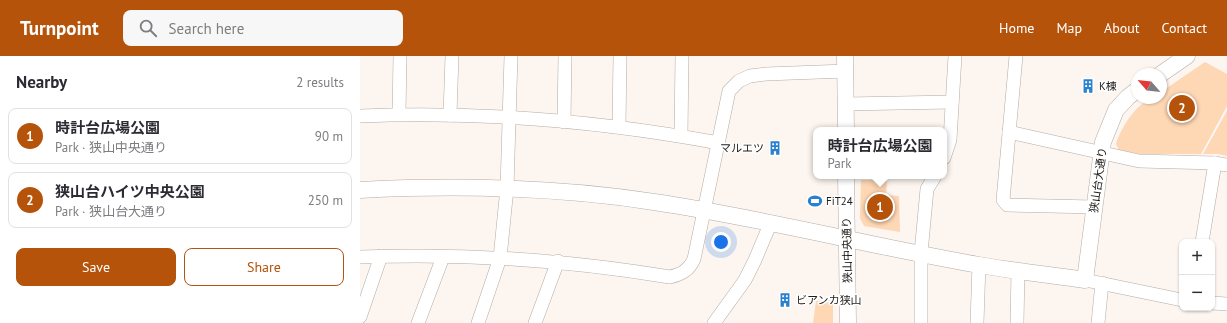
<!DOCTYPE html>
<html lang="en">
<head>
<meta charset="utf-8">
<style>
	:root { --surface:#fff; --page:#f7f7f7; --text:#2b2b33; --muted:#7c7c81; --line:#e1e1e2; --accent:#b45309 }
	body { margin:0; font-family:"PT Sans","Noto Sans JP",sans-serif; background:var(--page); color:var(--text) }
	.controls { position:absolute; right:12px; bottom:12px; display:grid; overflow:hidden; border-radius:8px; box-shadow:0 1px 3px #0004 }
	.controls button { width:36px; height:36px; display:grid; place-items:center; padding:0; border:0; border-bottom:1px solid var(--line); background:var(--surface); color:var(--text); font:20px sans-serif }
	.compass { position:absolute; left:771px; top:12px; width:36px; height:36px; border-radius:50%; background:var(--surface); box-shadow:0 1px 3px #0004; rotate:298deg }
	.you { position:absolute; left:361px; top:186px; width:14px; height:14px; margin:-10px; border:3px solid #fff; border-radius:50%; background:#1a73e8; box-shadow:0 0 0 6px #1a73e833 }
	.badge { display:grid; place-items:center; width:26px; height:26px; border-radius:50%; background:var(--accent); color:#fff; font-size:13px; font-weight:700 }
	.pin { position:absolute; translate:-50% -50%; border:2px solid #fff; box-shadow:0 1px 4px #0006 }
	.popup { position:absolute; left:453px; top:71px; width:134px; height:52px; box-sizing:border-box; display:grid; place-content:center; border-radius:8px; background:var(--surface); filter:drop-shadow(0 1px 3px #0005); font-size:13px; white-space:nowrap; color:var(--muted) }
	.popup b { font-size:15px; color:var(--text) }
	.popup::after { content:''; position:absolute; left:50%; top:100%; margin-left:-8px; border:8px solid transparent; border-top-color:var(--surface) }
	.list { margin:0; padding:0; list-style:none }
	h2 { display:flex; justify-content:space-between; align-items:center; height:52px; margin:0; padding:0 16px; font-size:17px }
	h2 small { font-size:13px; font-weight:400; color:var(--muted) }
	.list li { display:grid; grid-template-columns:26px 1fr auto; gap:12px; align-items:center; box-sizing:border-box; height:56px; margin:0 8px 8px; padding:0 8px; border:1px solid var(--line); border-radius:8px }
	.list b { display:block; font-size:15px; white-space:nowrap }
	.list p { margin:0; font-size:13px; white-space:nowrap; color:var(--muted) }
	.list em { font-size:13px; font-style:normal; color:var(--muted) }
	.actions { display:flex; gap:8px; padding:12px 16px }
	.actions a { flex:1; padding:9px 0; border:1px solid var(--accent); border-radius:8px; text-align:center; font-size:14px; color:var(--accent) }
	.actions .main { background:var(--accent); color:#fff }
	.icon { flex:none; width:22px; height:22px; fill:none; stroke:currentColor; stroke-width:2; stroke-linecap:round; stroke-linejoin:round }
	.map { position:relative; flex:none; width:867px; height:267px; overflow:hidden }
	header { display:flex; align-items:center; gap:24px; box-sizing:border-box; height:56px; padding:0 20px; background:var(--accent); color:#fff }
	header strong { font-size:19px }
	nav { display:flex; gap:22px; margin-inline-start:auto; font-size:14px }
	.search { width:280px; height:36px; background:var(--page); display:flex; align-items:center; gap:10px; box-sizing:border-box; padding:0 14px; border-radius:8px; color:var(--muted); font-size:15px }
	main { display:flex }
	aside { flex:1; background:var(--surface) }
	.map>svg:first-child { display:block }
</style>
</head>
<body>
<header>
<strong>Turnpoint</strong>
<div class="search"><svg class="icon" aria-label="search" viewBox="0 0 24 24"><circle cx="10" cy="10" r="6"/><path d="M15 15l6 6"/></svg>Search here</div>
<nav><a>Home</a><a>Map</a><a>About</a><a>Contact</a></nav>
</header>
<main>
<aside>
<h2>Nearby<small>2 results</small></h2>
<ul class="list">
<li><span class="badge">1</span><div><b>時計台広場公園</b><p>Park · 狭山中央通り</p></div><em>90 m</em></li>
<li><span class="badge">2</span><div><b>狭山台ハイツ中央公園</b><p>Park · 狭山台大通り</p></div><em>250 m</em></li>
</ul>
<div class="actions"><a class="main">Save</a><a>Share</a></div>
</aside>
<div class="map">
<svg width="867" height="267" viewBox="0 0 867 267">
	<rect width="100%" height="100%" fill="#fdf5ef"/>
	<g fill="#fed7b5">
		<path d="M845,6L867,18V50L841,98H780L759,94L756,88C761,72 775,49 791,43C794,41 798,42 801,42V36Z"/>
		<path d="M867,55V100L858,98H843Z"/>
		<path d="M501,124H527L526,139L539,140L540,176L504,170L500,162Z"/>
		<path d="M456,245L473,247V267H453Z"/>
	</g>
	<g fill="none" stroke-linecap="round" stroke-linejoin="round">
		<defs>
			<g id="minor">
				<path d="M656,0L643,144L647,149L734,151"/>
				<path d="M486,48L592,46"/>
				<path d="M39,58L40,0"/>
				<path d="M90,59L92,0"/>
				<path d="M0,60C120,55 240,65 359,87"/>
				<path d="M204,66L205,0"/>
				<path d="M259,70L260,0"/>
				<path d="M649,76L779,105L855,107L867,109"/>
				<path d="M321,80L322,0"/>
				<path d="M584,102L590,84L595,0"/>
				<path d="M842,186L855,107"/>
				<path d="M0,201C104,197 208,204 310,221C322,218 329,214 334,203L369,35L379,25L390,20L406,18L486,15"/>
				<path d="M725,224L822,244"/>
				<path d="M852,247L867,248"/>
				<path d="M0,261L21,200"/>
				<path d="M58,267L83,201"/>
				<path d="M118,267L140,202L147,132L151,0"/>
				<path d="M175,267L198,205"/>
				<path d="M354,267L385,224L395,204L411,166"/>
				<path d="M561,267V197L567,133L575,120"/>
				<path d="M617,267L619,208"/>
				<path d="M657,267L658,214"/>
				<path d="M738,267L742,227"/>
			</g>
			<g id="tertiary">
				<path d="M485,0L486,74"/>
				<path d="M801,18L827,0"/>
				<path d="M486,120L488,267"/>
				<path d="M0,134C98,129 197,131 294,146C403,162 510,190 619,209C654,215 690,219 725,224L743,86L756,54L768,41L777,34"/>
			</g>
		</defs>
		<use href="#minor" stroke="#b3aca6" stroke-width="14"/>
		<use href="#tertiary" stroke="#b3aca6" stroke-width="17"/>
		<use href="#minor" stroke="#fff" stroke-width="13"/>
		<use href="#tertiary" stroke="#fff" stroke-width="16"/>
	</g>
	<defs>
		<symbol id="building-bare" viewBox="-9 -9 18 18"><path d="M-4-6H4V6H1V3H-1V6H-4ZM-2.5-4.3h1.7v1.8h-1.7ZM.8-4.3h1.7v1.8H.8ZM-2.5-1h1.7V.8h-1.7ZM.8-1h1.7V.8H.8Z" fill="#2880ce" stroke="#fff" stroke-width="2.5" paint-order="stroke"/></symbol>
		<symbol id="stadium-bare" viewBox="-9 -9 18 18"><path d="M0-5a6.5 5 0 1 0 0 10a6.5 5 0 1 0 0-10ZM-3.5-1.8h7v3.6h-7Z" fill="#2880ce" stroke="#fff" stroke-width="2.5" paint-order="stroke"/></symbol>
	</defs>
	<g fill-rule="evenodd">
		<use href="#building-bare" x="718" y="20" width="20" height="20"/>
		<use href="#building-bare" x="405" y="82" width="20" height="20"/>
		<use href="#stadium-bare" x="445" y="135" width="20" height="20"/>
		<use href="#building-bare" x="415" y="234" width="20" height="20"/>
	</g>
	<g text-anchor="middle" stroke-width="3" stroke-linejoin="round" paint-order="stroke">
		<g font-size="11" fill="#1e1b19" stroke="#fff" text-anchor="start">
			<text x="739" y="34">K棟</text>
			<text x="404" y="96" text-anchor="end">マルエツ</text>
			<text x="466" y="149">FiT24</text>
			<text x="436" y="248">ビアンカ狭山</text>
		</g>
		<g font-size="11" fill="#1e1b19" stroke="#fff">
			<text transform="translate(738 124) rotate(-82)" y="4">狭山台大通り</text>
			<text transform="translate(487 194) rotate(-91)" y="4">狭山中央通り</text>
		</g>
	</g>
</svg>
<div class="controls">
<button>+</button>
<button>−</button>
</div>
<svg class="compass" viewBox="-18 -18 36 36"><path d="M0-13l5 13h-10z" fill="#e53935"/><path d="M0 13l5-13h-10z" fill="#7c7c81"/></svg>
<div class="you"></div>
<div class="pin badge" style="left:520px;top:151px">1</div>
<div class="popup"><b>時計台広場公園</b>Park</div>
<div class="pin badge" style="left:822px;top:52px">2</div>
</div>
</main>
</body>
</html>
